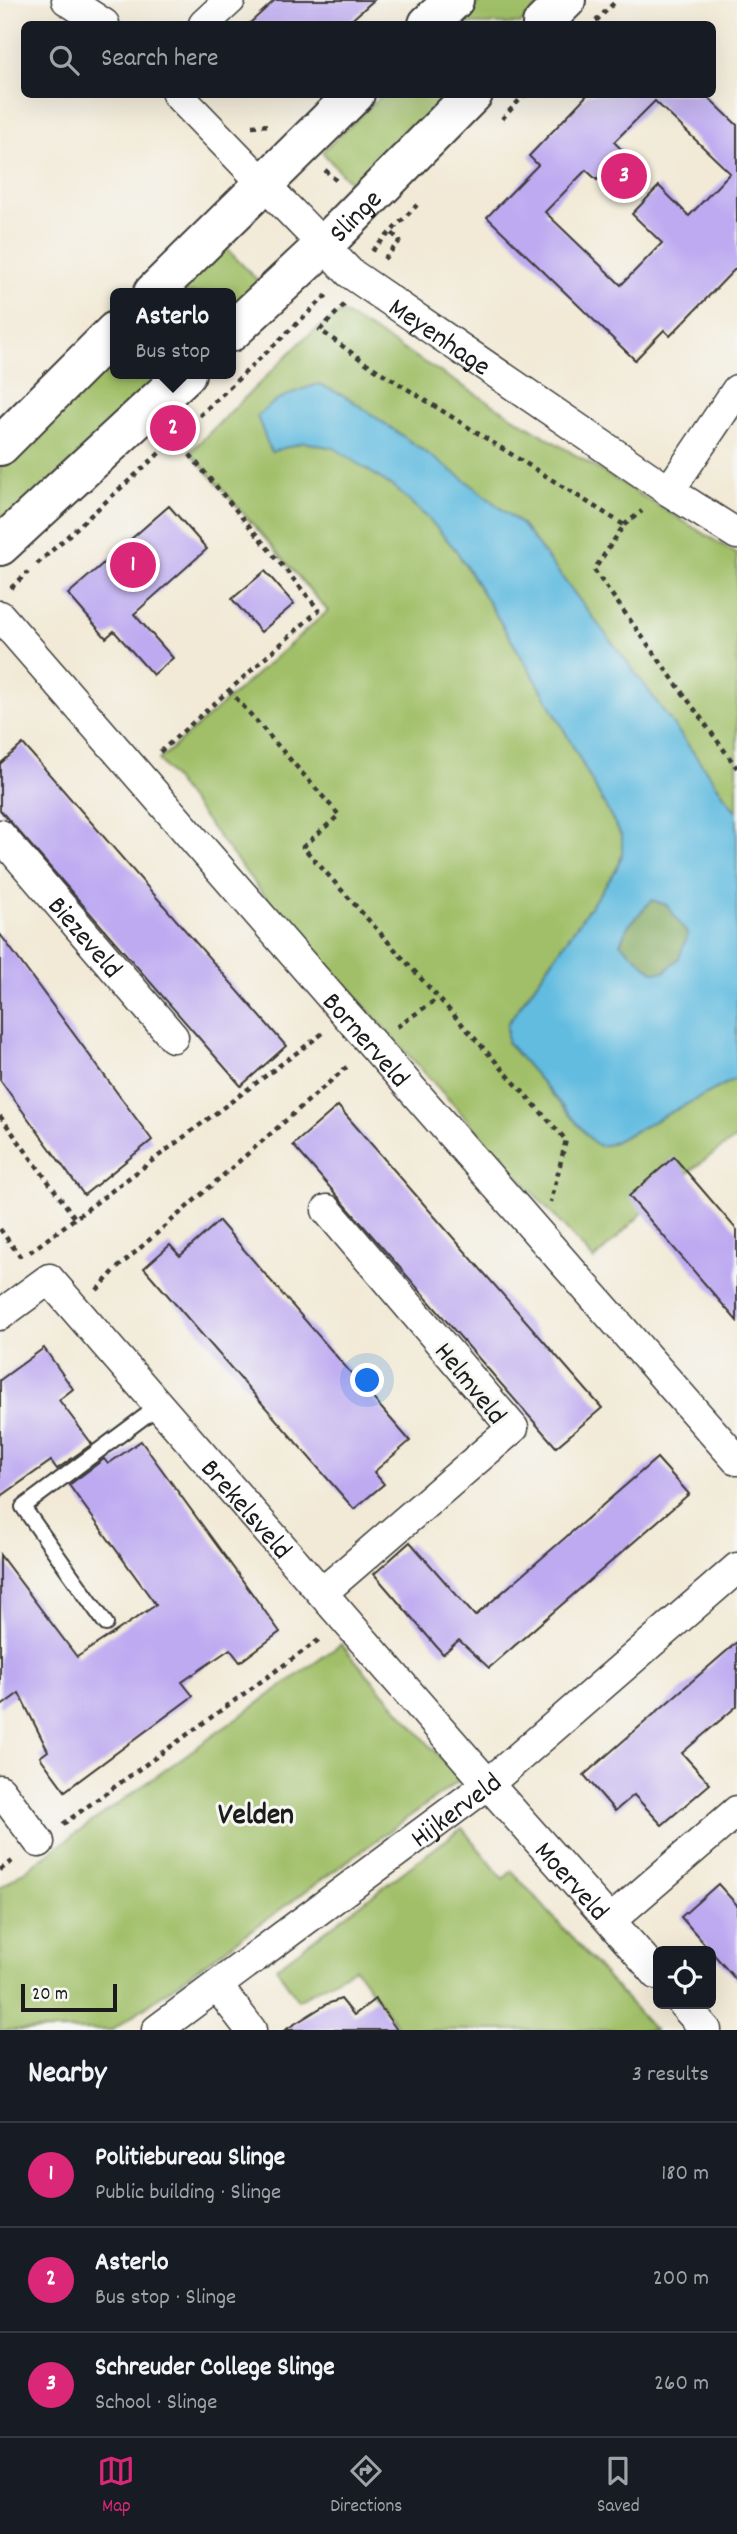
<!DOCTYPE html>
<html lang="en">
<head>
<meta charset="utf-8">
<style>
	:root { --surface:#171b24; --page:#242831; --text:#f1f3f6; --muted:#9ea1a6; --line:#363941; --accent:#db2777 }
	body { margin:0; font-family:Dekko,sans-serif; background:var(--page); color:var(--text) }
	.controls { position:absolute; right:21px; bottom:21px; display:grid; overflow:hidden; border-radius:10px; box-shadow:0 7px 28px #0002 }
	.controls button { width:63px; height:63px; display:grid; place-items:center; padding:0; border:0; border-bottom:2px solid var(--line); background:var(--surface); color:var(--text); font:35px sans-serif }
	.scale { position:absolute; left:21px; bottom:18px; width:96px; box-sizing:border-box; padding-left:7px; border:4px solid #1c1c1c; border-top:0; font-size:19px; line-height:24px; white-space:nowrap; color:#1c1c1c; -webkit-text-stroke:5px #f6f6f2; paint-order:stroke }
	.you { position:absolute; left:368px; top:1381px; width:24px; height:24px; margin:-18px; border:5px solid #fff; border-radius:50%; background:#1a73e8; box-shadow:0 0 0 10px #1a73e833 }
	.badge { display:grid; place-items:center; width:46px; height:46px; border-radius:50%; background:var(--accent); color:#fff; font-size:23px; font-weight:700 }
	.pin { position:absolute; translate:-50% -50%; border:4px solid #fff; box-shadow:0 2px 7px #0006 }
	.popup { position:absolute; left:110px; top:288px; width:126px; height:91px; box-sizing:border-box; display:grid; place-content:center; border-radius:10px; background:var(--surface); filter:drop-shadow(0 2px 5px #0005); font-size:23px; white-space:nowrap; color:var(--muted) }
	.popup b { font-size:26px; color:var(--text) }
	.popup::after { content:''; position:absolute; left:50%; top:100%; margin-left:-14px; border:14px solid transparent; border-top-color:var(--surface) }
	.list { margin:0; padding:0; list-style:none }
	h2 { display:flex; justify-content:space-between; align-items:center; height:91px; margin:0; padding:0 28px; font-size:30px }
	h2 small { font-size:23px; font-weight:400; color:var(--muted) }
	.list li { display:grid; grid-template-columns:46px 1fr auto; gap:21px; align-items:center; box-sizing:border-box; height:105px; padding:0 28px; border-top:2px solid var(--line) }
	.list b { display:block; font-size:26px; white-space:nowrap }
	.list p { margin:0; font-size:23px; white-space:nowrap; color:var(--muted) }
	.list em { font-size:23px; font-style:normal; color:var(--muted) }
	.icon { flex:none; width:38px; height:38px; fill:none; stroke:currentColor; stroke-width:2; stroke-linecap:round; stroke-linejoin:round }
	.map { position:relative; flex:none; width:737px; height:2030px; overflow:hidden }
	.search { position:absolute; background:var(--surface); box-shadow:0 7px 28px #0002; left:21px; right:21px; top:21px; height:77px; display:flex; align-items:center; gap:18px; box-sizing:border-box; padding:0 24px; border-radius:10px; color:var(--muted); font-size:26px }
	.sheet { height:406px; background:var(--surface) }
	nav { display:flex; justify-content:space-around; align-items:center; box-sizing:border-box; height:98px; border-top:2px solid var(--line); background:var(--surface); font-size:19px; color:var(--muted) }
	nav a { display:grid; justify-items:center; gap:4px }
	nav .on { color:var(--accent) }
	.map>svg:first-child { display:block }
</style>
</head>
<body>
<div class="map">
<svg width="737" height="2030" viewBox="0 0 737 2030">
	<rect width="100%" height="100%" fill="#f6f6f2"/>
	<filter id="ink" filterUnits="userSpaceOnUse"><feTurbulence type="fractalNoise" baseFrequency=".0143" numOctaves="2"/><feDisplacementMap in="SourceGraphic" scale="14" xChannelSelector="R" yChannelSelector="G"/><feConvolveMatrix kernelMatrix="1 2 1 2 8 2 1 2 1" color-interpolation-filters="sRGB"/></filter>
	<filter id="wash" filterUnits="userSpaceOnUse"><feTurbulence type="fractalNoise" baseFrequency=".00686" numOctaves="4" result="noise"/><feDisplacementMap in="SourceGraphic" scale="28" xChannelSelector="R" yChannelSelector="G"/><feGaussianBlur stdDeviation="1.57" result="paint"/><feColorMatrix in="noise" values="0 0 0 0 0 0 0 0 0 0 0 0 0 0 0 0 0 1.4 0 .05"/><feComposite in="paint" operator="in"/></filter>
	<g filter="url(#wash)">
		<rect width="100%" height="100%" fill="#f2ead7"/>
		<g fill="#a0bf67" stroke="#5e6e42" stroke-width="2">
			<path d="M482,0H544L520,24H456Z"/>
			<path d="M382,95H451L357,190L322,152Z"/>
			<path d="M218,240L262,285L231,314V293H165Z"/>
			<path d="M342,312L737,554V813L643,683L522,525L465,480L347,397L304,442L334,448L395,488L429,519L456,550L549,702L622,837V855L616,870L507,1024V1042L592,1141L600,1146L610,1144L737,1078V1138C683,1171 639,1216 594,1260L262,893L159,760L328,611L190,452L306,337Z"/>
			<path d="M115,343V374H167L0,529V457Z"/>
			<path d="M341,1644L460,1780L113,2030H0V1888Z"/>
			<path d="M462,1828L503,1879L512,1871L654,2030H400L355,1968L298,2000L276,1968Z"/>
		</g>
		<path fill="#80a65c" stroke="#4e613c" stroke-width="2" d="M652,900L667,905L688,935L679,958L665,972H653L620,944L628,926Z"/>
		<path fill="#62bce0" stroke="#3f6c7e" stroke-width="2" fill-rule="evenodd" d="M319,384L347,397L465,480L522,525L643,683L737,813V1078L610,1144L600,1146L592,1141L507,1042V1025L616,870L622,855V837L549,702L484,595L456,550L429,519L395,488L334,448L304,442L271,452L257,416C276,398 295,391 319,384ZM652,900L667,905L688,935L679,958L665,972H653L620,943L628,926Z"/>
		<g id="blocks">
			<g fill="#bdaaf1" fill-rule="evenodd">
				<path d="M275,0H374L347,24H249Z"/>
				<path d="M588,94H705L737,125V267L670,336L664,330L635,360L487,217L538,165L529,156ZM655,101L730,173L689,216L659,186L632,214L662,243L621,285L545,212L586,170L597,180L624,152L614,142Z"/>
				<path d="M169,506L207,549L134,614L173,658L153,675L114,631L106,638L68,594Z"/>
				<path d="M265,571L294,604L261,632L232,599Z"/>
				<path d="M23,744L286,1046L241,1086L0,810V764Z"/>
				<path d="M0,934L152,1140L84,1195L0,1080Z"/>
				<path d="M338,1106L602,1408L556,1447L293,1145Z"/>
				<path d="M674,1157L737,1230V1321L629,1196Z"/>
				<path d="M219,1221L410,1441L374,1472L384,1484L354,1509L144,1268L170,1245L180,1256Z"/>
				<path d="M44,1348L73,1389L59,1400L92,1444L57,1469L51,1461L0,1497V1380Z"/>
				<path d="M141,1441L280,1632L240,1662L230,1649L182,1682L193,1696L65,1791L40,1757L48,1751L19,1693L0,1707V1555L77,1657L156,1605L69,1485L104,1459L108,1464Z"/>
				<path d="M657,1458L689,1494L489,1668L459,1640L443,1654L374,1574L410,1542L475,1616Z"/>
				<path d="M737,1642V1706L682,1753L710,1784L662,1825L634,1795L615,1811L584,1775Z"/>
				<path d="M718,1884L737,1905V1981L681,1917Z"/>
				<path d="M341,1999L354,2015L375,1999L397,2030H285L327,2004Z"/>
			</g>
		</g>
	</g>
	<g filter="url(#ink)">
		<use href="#blocks" fill-opacity="0" stroke="#3c3b38" stroke-width="2"/>
		<g fill="none" stroke-linecap="round" stroke-linejoin="round">
			<defs>
				<path id="service" d="M106,1624L23,1507L160,1405"/>
				<g id="minor">
					<path d="M67,0L104,24"/>
					<path d="M204,24L230,0"/>
					<path id="s1" d="M177,94L350,273L669,491L737,534"/>
					<path d="M669,491L737,390"/>
					<path id="s2" d="M0,616L345,1013L737,1460"/>
					<path id="s3" d="M0,835L173,1037"/>
					<path id="s4" d="M0,1315L49,1279L488,1784L658,1975"/>
					<path d="M323,1592L513,1428L327,1210"/>
					<path d="M0,1790L39,1842"/>
					<path d="M611,1920L737,1811"/>
					<path d="M217,1986L251,2030"/>
					<path d="M683,2004L706,2030"/>
					<path id="s5" d="M157,2030L488,1784L737,1568"/>
				</g>
				<g id="secondary">
					<path d="M428,24L454,0"/>
					<path d="M542,24L566,0"/>
					<path d="M153,293L355,94"/>
					<path id="s6" d="M231,332L323,246L473,94"/>
					<path d="M0,446L115,331"/>
					<path d="M0,546L186,374"/>
				</g>
			</defs>
			<use href="#service" stroke="#3c3b38" stroke-width="18"/>
			<use href="#minor" stroke="#3c3b38" stroke-width="33"/>
			<use href="#secondary" stroke="#3c3b38" stroke-width="42"/>
			<g stroke="#3c3b38" stroke-width="4.5" stroke-dasharray="5 5" stroke-linecap="butt">
				<path d="M596,21L617,0"/>
				<path d="M502,119L525,94"/>
				<path d="M252,126L271,125"/>
				<path d="M325,170L339,183"/>
				<path d="M372,251L417,205"/>
				<path d="M384,259L400,241L389,230"/>
				<path d="M344,305L320,330L366,363L624,525L594,570L737,768"/>
				<path d="M624,525L642,511"/>
				<path d="M37,564L176,438L328,294"/>
				<path d="M11,588L28,572"/>
				<path d="M229,690L339,815L303,847L566,1140L551,1202"/>
				<path d="M160,752L319,610L176,438"/>
				<path d="M397,1027L438,998"/>
				<path d="M0,1116L75,1218"/>
				<path d="M0,1229L22,1259"/>
				<path d="M30,1252L323,1033"/>
				<path d="M97,1290L115,1270L349,1065"/>
				<path d="M63,1824L320,1639"/>
				<path d="M0,1870L14,1860"/>
			</g>
			<use href="#service" stroke="#fff" stroke-width="14"/>
			<use href="#minor" stroke="#fff" stroke-width="30"/>
			<use href="#secondary" stroke="#fff" stroke-width="38"/>
		</g>
	</g>
	<g text-anchor="middle" stroke-width="6" stroke-linejoin="round" paint-order="stroke">
		<g font-size="28" fill="#1c1c1c" stroke="#f6f6f2">
			<text dy="10" stroke="none"><textPath href="#s6" startOffset="170">Slinge</textPath></text>
			<text dy="10" stroke="none"><textPath href="#s1" startOffset="359">Meyenhage</textPath></text>
			<text dy="10" stroke="none"><textPath href="#s3" startOffset="133">Biezeveld</textPath></text>
			<text dy="10" stroke="none"><textPath href="#s2" startOffset="560">Bornerveld</textPath></text>
			<text transform="translate(472 1382) rotate(51)" y="10">Helmveld</text>
			<text dy="10" stroke="none"><textPath href="#s4" startOffset="364">Brekelsveld</textPath></text>
			<text dy="10" stroke="none"><textPath href="#s5" startOffset="371">Hijkerveld</textPath></text>
			<text dy="10" stroke="none"><textPath href="#s4" startOffset="858">Moerveld</textPath></text>
		</g>
		<g font-size="30" font-weight="bold" fill="#1c1c1c" stroke="#f6f6f2">
			<text x="256" y="1823">Velden</text>
		</g>
	</g>
</svg>
<div class="controls">
<button><svg class="icon" aria-label="locate" viewBox="0 0 24 24"><circle cx="12" cy="12" r="6"/><path d="M12 2v4M12 18v4M2 12h4M18 12h4"/></svg></button>
</div>
<div class="scale">20 m</div>
<div class="you"></div>
<div class="pin badge" style="left:133px;top:565px">1</div>
<div class="pin badge" style="left:173px;top:428px">2</div>
<div class="popup"><b>Asterlo</b>Bus stop</div>
<div class="pin badge" style="left:624px;top:176px">3</div>
<div class="search"><svg class="icon" aria-label="search" viewBox="0 0 24 24"><circle cx="10" cy="10" r="6"/><path d="M15 15l6 6"/></svg>Search here</div>
</div>
<section class="sheet">
<h2>Nearby<small>3 results</small></h2>
<ul class="list">
<li><span class="badge">1</span><div><b>Politiebureau Slinge</b><p>Public building · Slinge</p></div><em>180 m</em></li>
<li><span class="badge">2</span><div><b>Asterlo</b><p>Bus stop · Slinge</p></div><em>200 m</em></li>
<li><span class="badge">3</span><div><b>Schreuder College Slinge</b><p>School · Slinge</p></div><em>260 m</em></li>
</ul>
</section>
<nav>
<a class="on"><svg class="icon" aria-label="map" viewBox="0 0 24 24"><path d="M3 6l6-2 6 2 6-2v14l-6 2-6-2-6 2zM9 4v14M15 6v14"/></svg>Map</a>
<a><svg class="icon" aria-label="directions" viewBox="0 0 24 24"><path d="M12 3l9 9-9 9-9-9zM9 14v-3h6M13 9l2 2-2 2"/></svg>Directions</a>
<a><svg class="icon" aria-label="saved" viewBox="0 0 24 24"><path d="M7 4h10v16l-5-4-5 4z"/></svg>Saved</a>
</nav>
</body>
</html>
